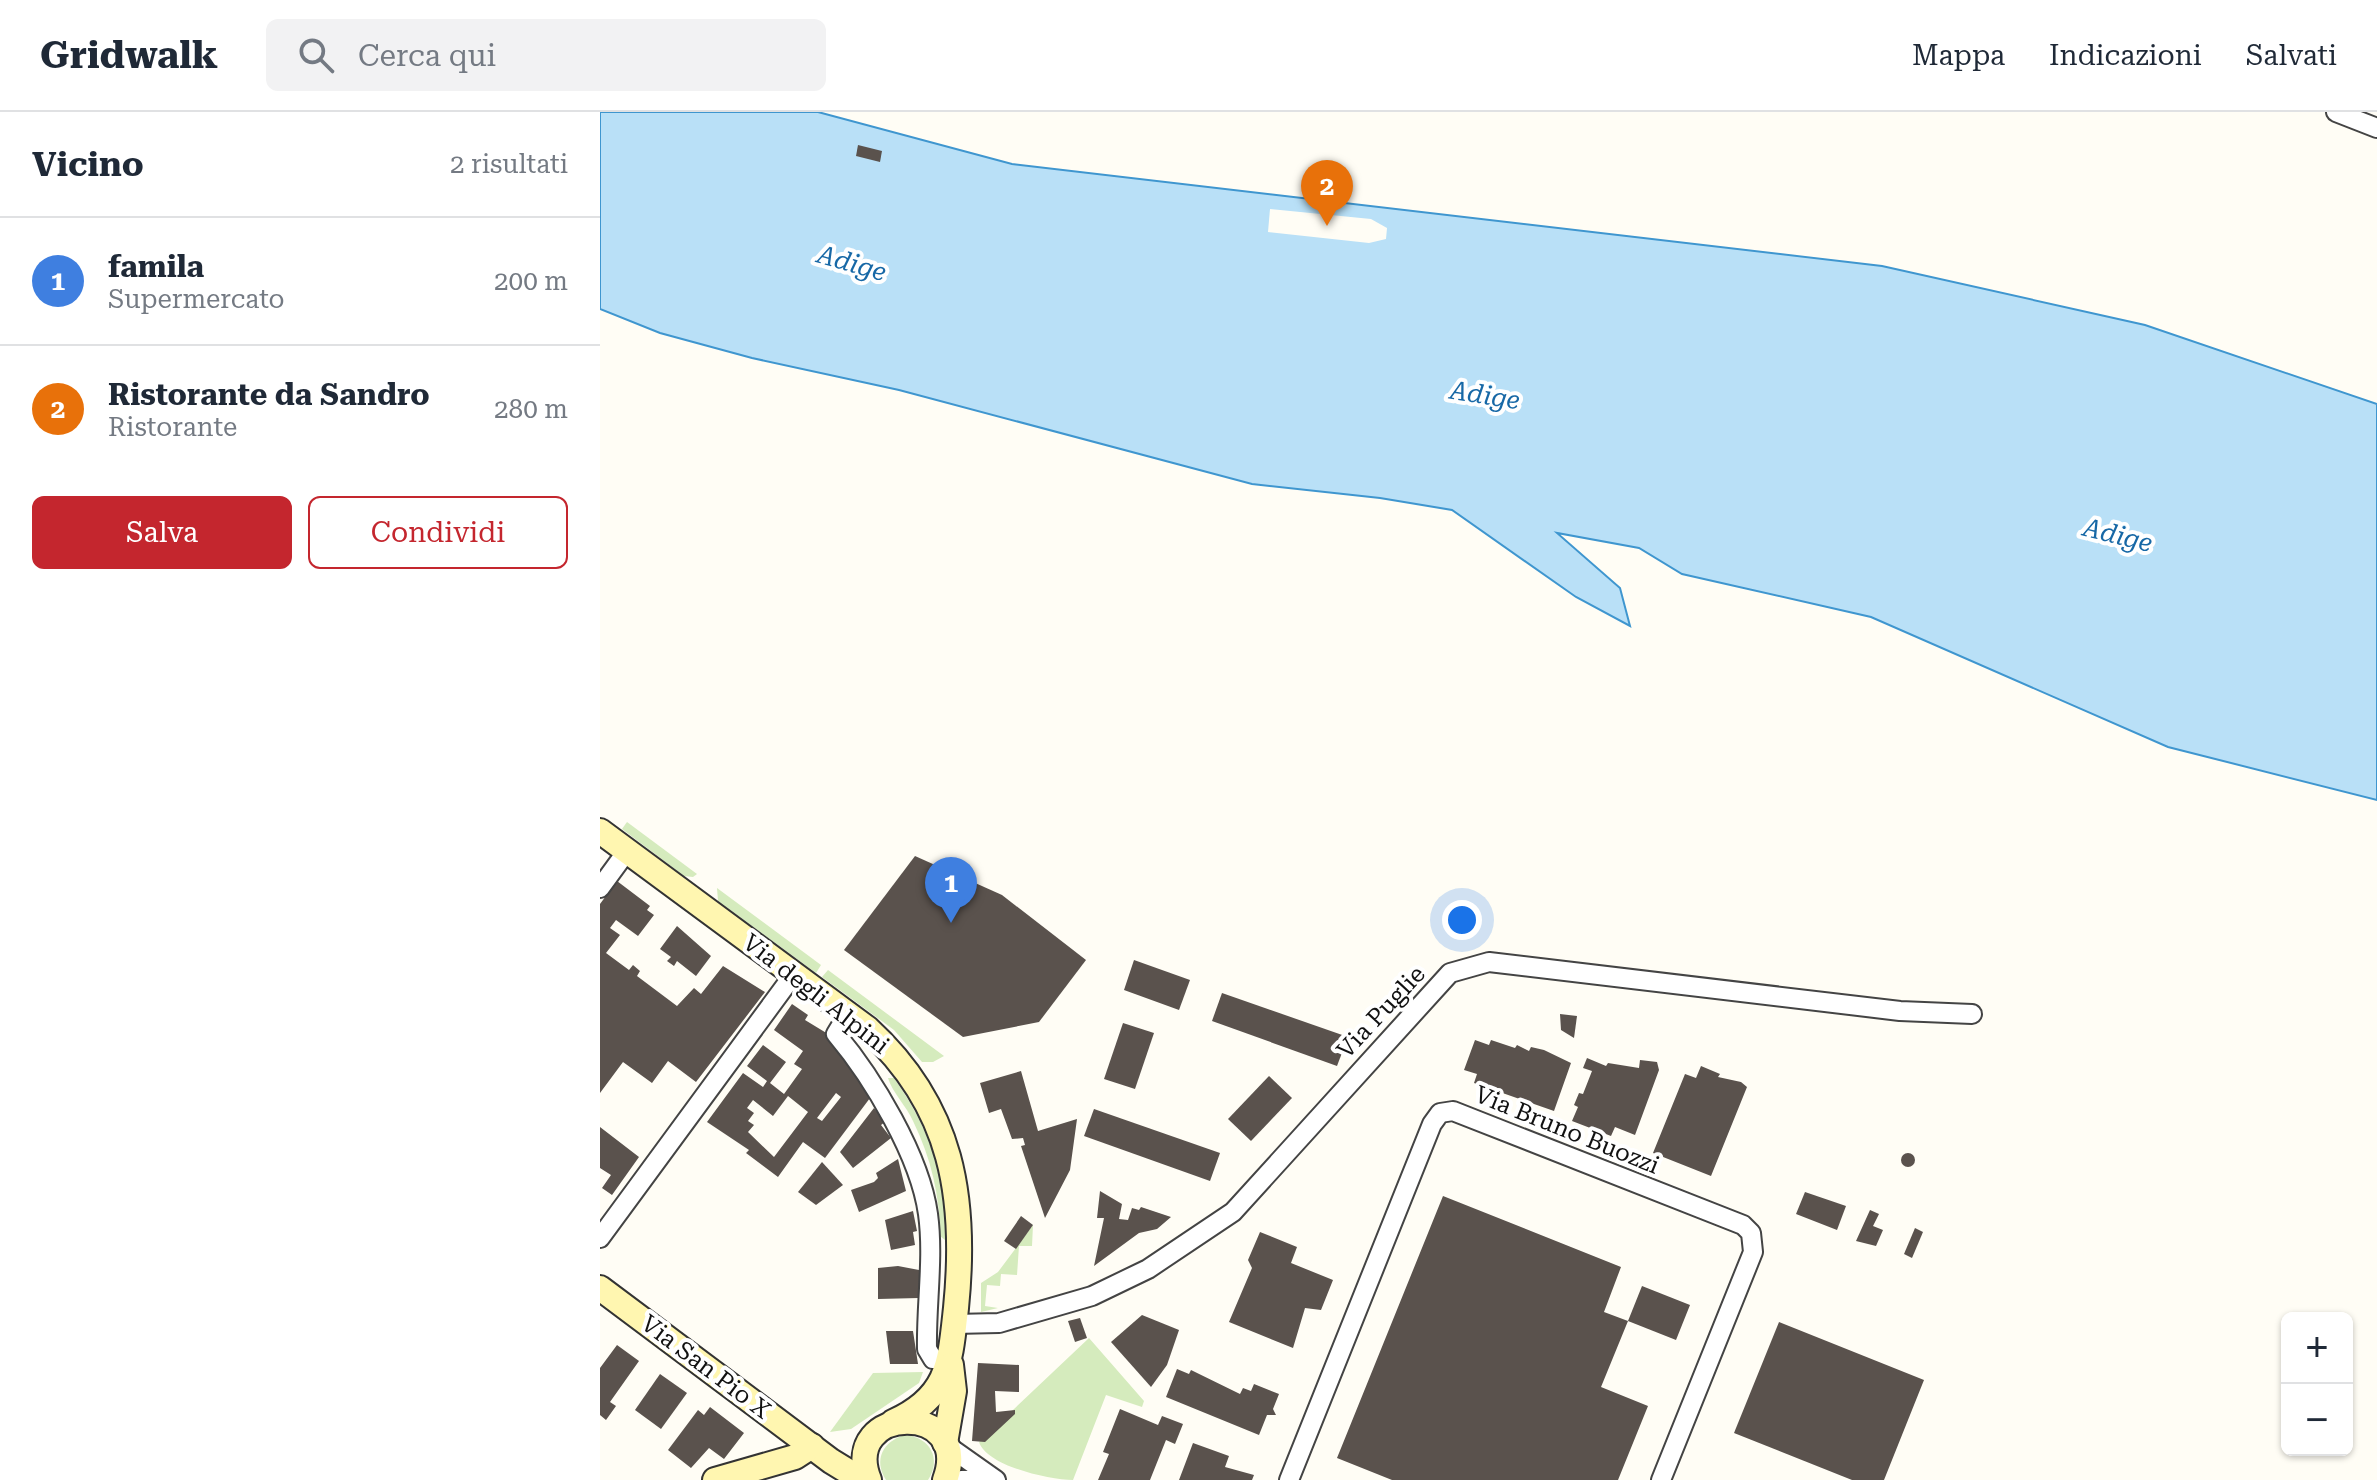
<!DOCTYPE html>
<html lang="it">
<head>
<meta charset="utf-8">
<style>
	:root { --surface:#fff; --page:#f2f2f3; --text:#1f2937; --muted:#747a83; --line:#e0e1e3; --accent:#c4262e }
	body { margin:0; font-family:"Roboto Serif",serif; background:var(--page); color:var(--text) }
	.controls { position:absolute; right:24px; bottom:24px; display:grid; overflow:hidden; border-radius:12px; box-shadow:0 2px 6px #0004 }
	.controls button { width:72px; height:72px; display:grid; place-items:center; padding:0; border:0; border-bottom:2px solid var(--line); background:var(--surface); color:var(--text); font:40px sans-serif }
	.you { position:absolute; left:862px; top:808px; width:28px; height:28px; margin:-20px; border:6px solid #fff; border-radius:50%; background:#1a73e8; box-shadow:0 0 0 12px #1a73e833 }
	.badge { display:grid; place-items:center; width:52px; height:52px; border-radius:50%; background:var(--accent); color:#fff; font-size:26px; font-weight:700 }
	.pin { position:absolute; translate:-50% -66px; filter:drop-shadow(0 2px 4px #0008) }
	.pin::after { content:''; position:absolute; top:42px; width:28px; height:24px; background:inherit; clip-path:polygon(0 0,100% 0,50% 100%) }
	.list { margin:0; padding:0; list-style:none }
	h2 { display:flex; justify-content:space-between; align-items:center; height:104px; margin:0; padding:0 32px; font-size:34px }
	h2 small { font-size:26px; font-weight:400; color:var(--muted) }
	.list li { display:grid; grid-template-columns:52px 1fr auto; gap:24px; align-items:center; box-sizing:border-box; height:128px; padding:0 32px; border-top:2px solid var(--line) }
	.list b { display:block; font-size:30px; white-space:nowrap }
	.list p { margin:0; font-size:26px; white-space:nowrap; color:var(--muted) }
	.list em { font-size:26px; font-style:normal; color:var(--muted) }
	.actions { display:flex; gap:16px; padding:24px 32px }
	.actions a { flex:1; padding:18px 0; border:2px solid var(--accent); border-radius:12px; text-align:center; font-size:28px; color:var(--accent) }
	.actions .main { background:var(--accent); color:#fff }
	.icon { flex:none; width:44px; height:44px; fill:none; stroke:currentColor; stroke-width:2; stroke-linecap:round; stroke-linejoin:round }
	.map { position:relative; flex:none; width:1777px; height:1368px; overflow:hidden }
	header { display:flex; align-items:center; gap:48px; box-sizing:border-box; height:112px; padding:0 40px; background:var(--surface); border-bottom:2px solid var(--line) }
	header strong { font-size:38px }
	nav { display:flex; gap:44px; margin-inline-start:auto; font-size:28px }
	.search { width:560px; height:72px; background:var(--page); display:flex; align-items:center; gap:20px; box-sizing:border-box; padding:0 28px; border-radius:12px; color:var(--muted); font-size:30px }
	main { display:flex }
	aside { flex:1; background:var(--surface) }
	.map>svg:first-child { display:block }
</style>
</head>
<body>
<header>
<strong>Gridwalk</strong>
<div class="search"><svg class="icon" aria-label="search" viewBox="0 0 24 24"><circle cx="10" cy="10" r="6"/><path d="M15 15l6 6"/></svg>Cerca qui</div>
<nav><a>Mappa</a><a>Indicazioni</a><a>Salvati</a></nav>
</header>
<main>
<aside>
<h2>Vicino<small>2 risultati</small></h2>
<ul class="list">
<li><span class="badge" style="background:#3f7fe0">1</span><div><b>famila</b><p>Supermercato</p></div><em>200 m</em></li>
<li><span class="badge" style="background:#e8710a">2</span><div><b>Ristorante da Sandro</b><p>Ristorante</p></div><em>280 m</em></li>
</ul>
<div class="actions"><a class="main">Salva</a><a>Condividi</a></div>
</aside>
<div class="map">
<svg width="1777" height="1368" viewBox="0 0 1777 1368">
	<rect width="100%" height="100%" fill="#fffdf5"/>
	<g fill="#d5ebbd">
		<path d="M27,710L97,762L93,765L84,764L22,717Z"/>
		<path d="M117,776L221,853L216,861L118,789Z"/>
		<path d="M228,858L344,944L333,950H322L294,918L222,865Z"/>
		<path d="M288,966H294C322,1006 338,1043 345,1092C347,1104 350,1117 345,1128L340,1124C340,1084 331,1046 313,1009C307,995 292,980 288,966Z"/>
		<path d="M433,1113L432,1134H419L417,1163L401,1162L400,1174L387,1173L385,1194L398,1196L381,1200V1171L398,1160Z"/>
		<path d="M489,1226L544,1289L542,1295L506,1283L473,1368C449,1368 387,1354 379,1330Z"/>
		<path d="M323,1260L319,1271L251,1317L230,1320L273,1261Z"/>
		<path d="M305,1323C330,1325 342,1347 328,1368H286C273,1348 283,1329 305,1323Z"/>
	</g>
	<path fill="#b9e0f7" stroke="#3f96cf" stroke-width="2" d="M0,0H218L412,52L1282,154L1545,213L1777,292V688L1568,635L1271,505L1082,462L1039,436L957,421L1020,476L1030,514L976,485L852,398L780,386L652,372L299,278L152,246L60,221L0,197Z"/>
	<path fill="#fffdf5" d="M670,97L771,107L787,116L786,127L769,131L668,120Z"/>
	<g fill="#5a524d" fill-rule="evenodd">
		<path d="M258,33L282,39L280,50L256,44Z"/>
		<path d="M315,744L402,783L486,848L439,910L363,925L244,838Z"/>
		<path d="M17,769L50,794L47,798L54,803L38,824L16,808L10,816L20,823L6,841L29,858L33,853L40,859L37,864L77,894L94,876L101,882L123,854L165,880L96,970L68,949L52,971L23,950L0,981V792Z"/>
		<path d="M77,814L111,844L96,864L77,849L74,854L67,849L71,845L60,837Z"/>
		<path d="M534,848L590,868L579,898L524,878Z"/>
		<path d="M622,881L748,925L737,954L612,909Z"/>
		<path d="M192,892L208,903L205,908L228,922L273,982L225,1046L203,1030L178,1065L146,1041L149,1038L107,1010L143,961L163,975L167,969L147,954L163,933L186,950L170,971L184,982L202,957L194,952L203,939L174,918ZM236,981L241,985L222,1009L217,1006ZM188,984L208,1000L174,1045L148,1020L154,1013L148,1009L154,1001L147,996L153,988L173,1004Z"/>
		<path d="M960,902L977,904L974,926L961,918Z"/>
		<path d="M523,911L554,921L535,977L504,967Z"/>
		<path d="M875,928L889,933L891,928L915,936L917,933L929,939L931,935L944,938L971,951L954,999L874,971L877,962L864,958Z"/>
		<path d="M987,946L1006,954L1008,951L1039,956L1040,948L1057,950L1059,958L1035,1023L1015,1015L1011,1024L972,1009L978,995L974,993L979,981L983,982L992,959L983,956Z"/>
		<path d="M1101,954L1120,962L1118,965L1141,970L1147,975L1111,1064L1053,1041L1085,962L1096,966Z"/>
		<path d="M421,959L438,1019L477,1007L470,1058L445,1106L421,1034L425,1033L423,1026L412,1027L401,997L389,1001L380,971Z"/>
		<path d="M669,964L692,986L651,1029L628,1007Z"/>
		<path d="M274,996L285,1010L281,1013L291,1026L253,1056L240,1040Z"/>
		<path d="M494,997L620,1041L610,1069L484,1024Z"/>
		<path d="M0,1015L39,1045L12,1083L2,1076L11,1063L0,1056Z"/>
		<circle cx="1308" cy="1048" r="7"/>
		<path d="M298,1047L306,1079L259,1100L251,1078L274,1070L278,1066L276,1061Z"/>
		<path d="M222,1050L243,1073L216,1093L198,1080Z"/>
		<path d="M500,1079L522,1092L519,1107L528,1108L532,1096L539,1098L541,1095L571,1105L557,1117L539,1121L494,1154L504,1106H497Z"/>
		<path d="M1205,1080L1246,1094L1237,1118L1196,1102Z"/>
		<path d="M843,1084L1021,1155L1004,1200L1028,1209L1001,1275L1048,1294L1018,1368H792L737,1346Z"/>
		<path d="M1270,1098L1279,1102L1273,1114L1283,1118L1276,1134L1256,1129Z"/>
		<path d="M313,1099L317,1119L313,1120L315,1133L291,1138L285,1108Z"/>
		<path d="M421,1104L433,1113L416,1137L404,1129Z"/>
		<path d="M1315,1116L1323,1120L1312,1146L1304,1142Z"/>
		<path d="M660,1120L697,1135L691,1151L733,1168L721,1198L705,1196L693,1236L629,1210L652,1156L648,1148Z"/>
		<path d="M298,1154L319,1158V1186L278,1187V1156Z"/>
		<path d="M1042,1174L1090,1193L1076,1228L1028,1209Z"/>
		<path d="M542,1203L579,1218L567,1253L551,1275L511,1230Z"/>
		<path d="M480,1206L487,1226L475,1230L468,1209Z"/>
		<path d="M1179,1210L1324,1268L1284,1368H1252L1134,1321Z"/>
		<path d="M286,1219H313L318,1252H290Z"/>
		<path d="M17,1233L39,1249L10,1290L16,1294L6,1308L0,1303V1256Z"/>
		<path d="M378,1251L419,1253V1280L395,1279L396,1300L415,1298V1302L385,1330L372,1329Z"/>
		<path d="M577,1257L589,1262L591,1258L640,1282L643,1276L651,1279L654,1272L679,1282L673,1297L676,1303H667L659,1323L566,1285Z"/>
		<path d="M60,1262L87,1281L61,1317L35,1298Z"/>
		<path d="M110,1295L144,1321L124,1347L109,1336L91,1356L68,1338L98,1298L104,1303Z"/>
		<path d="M520,1297L558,1313L562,1304L583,1312L575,1332L566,1328L550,1368H498L509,1342L503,1340Z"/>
		<path d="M593,1331L629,1344L625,1355L654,1363L652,1368H579Z"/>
	</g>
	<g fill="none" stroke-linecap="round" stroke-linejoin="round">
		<defs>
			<g id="street">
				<path d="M1736,0L1777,16"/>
				<path d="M0,776L27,739"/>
				<path d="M248,902L236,922C273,966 320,1044 328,1102C334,1146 326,1193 327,1237L333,1247L350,1248"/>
				<path d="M0,1126L194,862"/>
				<path d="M354,1212L399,1211L492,1184L548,1157L633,1100L850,861L889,850L1300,899L1372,902"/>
				<path d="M345,1332L396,1368"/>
				<path d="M361,1368H391"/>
				<path d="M689,1368L832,1012L840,1001L853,999L1143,1113L1151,1121L1153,1140L1061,1368"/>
			</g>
			<g id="secondary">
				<path d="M0,719L268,917C353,995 367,1086 356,1196C350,1251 349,1285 293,1310"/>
				<path d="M0,1176L231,1349L262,1368"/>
				<path d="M345,1331L354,1279L351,1253"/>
				<path d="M115,1368L195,1345L212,1334"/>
				<path d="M269,1368C239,1292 374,1289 345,1368"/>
			</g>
		</defs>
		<use href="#street" stroke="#444" stroke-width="22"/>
		<use href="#secondary" stroke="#333" stroke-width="28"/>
		<use href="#street" stroke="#fff" stroke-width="18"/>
		<use href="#secondary" stroke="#fff6b0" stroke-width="24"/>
	</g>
	<g text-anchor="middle" stroke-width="8" stroke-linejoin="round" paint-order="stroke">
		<g font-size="24" fill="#111" stroke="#fff">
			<text transform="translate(216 882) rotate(38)" y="8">Via degli Alpini</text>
			<text transform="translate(781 900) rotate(-47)" y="8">Via Puglie</text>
			<text transform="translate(967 1018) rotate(22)" y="8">Via Bruno Buozzi</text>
			<text transform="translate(106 1255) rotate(37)" y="8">Via San Pio X</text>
		</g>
		<g font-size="26" font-style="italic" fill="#1768a6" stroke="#fff">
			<text transform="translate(252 151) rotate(16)" y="9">Adige</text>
			<text transform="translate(885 283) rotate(9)" y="9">Adige</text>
			<text transform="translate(1518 423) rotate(14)" y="9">Adige</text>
		</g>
	</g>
</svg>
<div class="controls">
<button>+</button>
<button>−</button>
</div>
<div class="you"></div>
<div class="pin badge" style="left:351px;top:811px;background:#3f7fe0">1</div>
<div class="pin badge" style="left:727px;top:114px;background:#e8710a">2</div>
</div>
</main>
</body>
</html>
